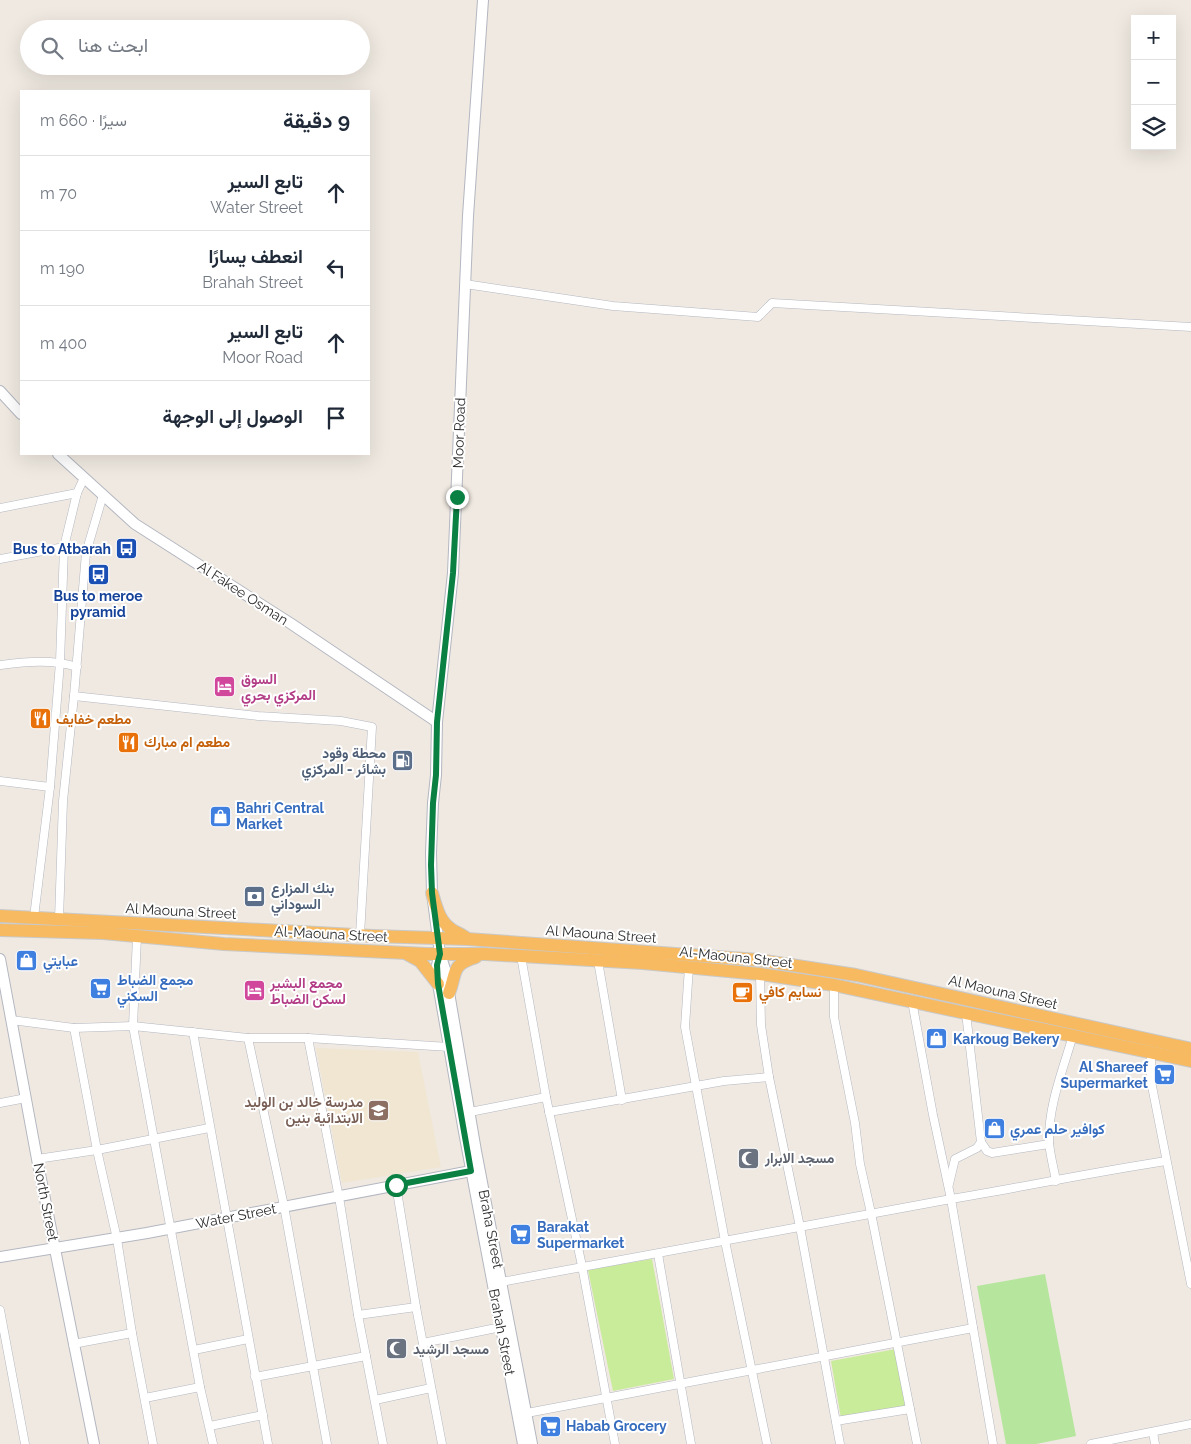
<!DOCTYPE html>
<html lang="ar">
<head>
<meta charset="utf-8">
<style>
	:root { --surface:#fff; --page:#f6f6f7; --text:#1f2937; --muted:#747a83; --line:#e0e1e3 }
	body { margin:0; font-family:Raleway,Vazirmatn,sans-serif; background:var(--page); color:var(--text); direction:rtl }
	.controls { position:absolute; right:15px; top:15px; display:grid; overflow:hidden; border-radius:0px; box-shadow:0 5px 20px #0002 }
	.controls button { width:45px; height:45px; display:grid; place-items:center; padding:0; border:0; border-bottom:1px solid var(--line); background:var(--surface); color:var(--text); font:25px sans-serif }
	.stop { position:absolute; width:15px; height:15px; margin:-11px; border:4px solid #0b8043; border-radius:50%; background:#fff }
	.stop.end { background:#0b8043; border-color:#fff; box-shadow:0 1px 5px #0008 }
	.list { margin:0; padding:0; list-style:none }
	h2 { display:flex; justify-content:space-between; align-items:center; height:65px; margin:0; padding:0 20px; font-size:21px }
	h2 small { font-size:16px; font-weight:400; color:var(--muted) }
	.list li { display:grid; grid-template-columns:32px 1fr auto; gap:15px; align-items:center; box-sizing:border-box; height:75px; padding:0 20px; border-top:1px solid var(--line) }
	.list b { display:block; font-size:19px; white-space:nowrap }
	.list p { margin:0; font-size:16px; white-space:nowrap; color:var(--muted) }
	.list em { font-size:16px; font-style:normal; color:var(--muted) }
	.icon { flex:none; width:28px; height:28px; fill:none; stroke:currentColor; stroke-width:2; stroke-linecap:round; stroke-linejoin:round }
	.map { position:relative; flex:none; width:1191px; height:1444px; overflow:hidden; direction:ltr }
	.search { position:absolute; background:var(--surface); box-shadow:0 5px 20px #0002; left:20px; top:20px; width:350px; height:55px; display:flex; align-items:center; gap:12px; box-sizing:border-box; padding:0 18px; border-radius:28px; color:var(--muted); font-size:19px }
	.panel { position:absolute; background:var(--surface); box-shadow:0 5px 20px #0002; left:20px; top:90px; width:350px; height:365px; border-radius:0px; direction:rtl }
	.map>svg:first-child { display:block }
</style>
</head>
<body>
<div class="map">
<svg width="1191" height="1444" viewBox="0 0 1191 1444">
	<rect width="100%" height="100%" fill="#efe9e1"/>
	<path fill="#f0e6d1" d="M316,1048L418,1052L441,1167L342,1183Z"/>
	<path fill="#b6e59e" d="M1045,1274L1076,1436L1036,1444H1006L977,1286Z"/>
	<g fill="#c9ec9a">
		<path d="M652,1259L674,1379L613,1391L588,1270Z"/>
		<path d="M896,1349L906,1406L841,1418L831,1361Z"/>
	</g>
	<g fill="none" stroke-linecap="round" stroke-linejoin="round">
		<defs>
			<g id="minor">
				<path d="M465,284L613,306L758,317L772,303L1191,327"/>
				<path d="M0,508L77,493"/>
				<path d="M0,559L64,547"/>
				<path d="M0,665C26,662 51,659 77,667"/>
				<path d="M74,696L258,716L341,721L372,727L360,935"/>
				<path d="M0,781L50,787"/>
				<path d="M34,917L50,787L60,662L64,547L77,493L84,478"/>
				<path d="M59,919L63,801L74,696L86,553L103,495"/>
				<path d="M137,937L133,1026L200,1387L213,1444"/>
				<path d="M521,956L546,1097L582,1266L615,1444"/>
				<path d="M598,961L622,1100"/>
				<path d="M689,967L685,1027L725,1241L767,1444"/>
				<path d="M760,974L761,1025L769,1077L800,1227L840,1444"/>
				<path d="M834,985V1017L855,1123L860,1164L871,1213L917,1444"/>
				<path d="M11,1020L74,1028L133,1026L248,1038H308L449,1047"/>
				<path d="M74,1028L97,1150L117,1239L132,1333L153,1444"/>
				<path d="M193,1032L268,1444"/>
				<path d="M248,1038L284,1206L327,1444"/>
				<path d="M308,1038L340,1203L358,1315L383,1444"/>
				<path d="M1151,1052V1081L1191,1284"/>
				<path d="M0,1103L26,1098"/>
				<path d="M470,1112L546,1097"/>
				<path d="M549,1112L724,1081L769,1077"/>
				<path d="M981,1142L987,1151L992,1153L1049,1144"/>
				<path d="M37,1159L97,1150L209,1128"/>
				<path d="M1056,1181C1054,1169 1050,1155 1049,1142C1048,1106 1063,1070 1073,1035"/>
				<path d="M949,1184L955,1159L977,1148L981,1142L966,1013"/>
				<path d="M396,1185L416,1307L442,1444"/>
				<path d="M658,1254L691,1444"/>
				<path d="M501,1282L951,1199L933,1115L912,1001"/>
				<path d="M0,1310L25,1444"/>
				<path d="M358,1315L416,1307"/>
				<path d="M423,1343L501,1327"/>
				<path d="M73,1344L132,1333"/>
				<path d="M194,1350L248,1339"/>
				<path d="M255,1377L366,1356"/>
				<path d="M145,1398L200,1387"/>
				<path d="M375,1400L431,1388"/>
				<path d="M527,1413L973,1328"/>
				<path d="M836,1421L910,1409"/>
				<path d="M210,1426L263,1415"/>
				<path d="M1153,1432L1155,1444"/>
				<path d="M993,1444L951,1199C1023,1187 1094,1172 1166,1161"/>
				<path d="M1091,1444L1191,1424"/>
			</g>
			<g id="tertiary">
				<path d="M483,0L468,216L453,573L437,722L436,775L433,803L431,853L432,893L440,954L445,969L476,1151L532,1444"/>
				<path d="M0,391L21,414"/>
				<path d="M58,454L135,524L290,623L437,722"/>
				<path d="M440,954L437,965L438,984L464,1132L523,1444"/>
				<path d="M0,959L37,1159L94,1444"/>
				<path d="M0,1257L147,1233L471,1171"/>
			</g>
			<g id="trunk">
				<path d="M432,893C436,906 439,921 451,929C455,932 461,934 465,937"/>
				<path d="M0,916L373,936L467,939L759,960L856,975L1191,1049"/>
				<path d="M0,930L103,933L224,944L427,954H485L643,963L760,974L834,985L1191,1061"/>
				<path d="M407,954L420,961L438,984"/>
				<path d="M449,993C457,973 450,965 476,957"/>
			</g>
		</defs>
		<use href="#minor" stroke="#b4b7c1" stroke-width="9"/>
		<use href="#tertiary" stroke="#b4b7c1" stroke-width="12"/>
		<use href="#trunk" stroke="#c9c9c9" stroke-width="14"/>
		<use href="#minor" stroke="#fff" stroke-width="8"/>
		<use href="#tertiary" stroke="#fff" stroke-width="10"/>
		<use href="#trunk" stroke="#f8ba60" stroke-width="12"/>
	</g>
	<g fill="none" stroke-linecap="round" stroke-linejoin="round">
		<path stroke="#0b8043" stroke-width="6" d="M396,1185L471,1171L438,984L437,965L440,954L432,893L431,865L433,803L436,775L437,722L453,573L457,497"/>
	</g>
	<defs>
		<symbol id="bus-square" viewBox="-11 -11 22 22"><rect x="-9" y="-9" width="18" height="18" rx="4" fill="#1a4fb4" stroke="#fff"/><path d="M-5-6H5V4H4V6H2V4H-2V6H-4V4H-5ZM-3.5-4V0h7V-4ZM-3.5 1.2v1.5H-2V1.2ZM2 1.2v1.5H3.5V1.2Z" fill="#fff"/></symbol>
		<symbol id="hotel-square" viewBox="-11 -11 22 22"><rect x="-9" y="-9" width="18" height="18" rx="4" fill="#d1479c" stroke="#fff"/><path d="M-6-4.5h1.5V1H6V5H4.5V3h-9V5H-6ZM-4 0a1.8 1.8 0 1 1 3.6 0ZM.5 0V-2.5h3Q6-2.5 6 0Z" fill="#fff"/></symbol>
		<symbol id="restaurant-square" viewBox="-11 -11 22 22"><rect x="-9" y="-9" width="18" height="18" rx="4" fill="#e8710a" stroke="#fff"/><path d="M-5-6h1v4h1v-4h1v4h1v-4h1v5L-1.5 .5V6h-2V.5L-5-1ZM5-6V6H3V1.5H1.5Q1.5-4 5-6Z" fill="#fff"/></symbol>
		<symbol id="fuel-square" viewBox="-11 -11 22 22"><rect x="-9" y="-9" width="18" height="18" rx="4" fill="#5c6f8a" stroke="#fff"/><path d="M-5.5-6h7V0h2V4h1.3V-2.5L3-4.5l.8-.8L6-3V5H2.5V1h-1V6h-7ZM-4.2-4.7v3.2H.2V-4.7Z" fill="#fff"/></symbol>
		<symbol id="shop-square" viewBox="-11 -11 22 22"><rect x="-9" y="-9" width="18" height="18" rx="4" fill="#3f7fe0" stroke="#fff"/><path d="M-5-2.5h2.3a2.7 3.5 0 0 1 5.4 0H5L5.5 6h-11ZM-1.5-2.5h3a1.5 2.3 0 0 0-3 0Z" fill="#fff"/></symbol>
		<symbol id="bank-square" viewBox="-11 -11 22 22"><rect x="-9" y="-9" width="18" height="18" rx="4" fill="#5c6f8a" stroke="#fff"/><path d="M-6-4H6V4H-6ZM0-2.3a2.3 2.3 0 1 0 0 4.6a2.3 2.3 0 1 0 0-4.6Z" fill="#fff"/></symbol>
		<symbol id="supermarket-square" viewBox="-11 -11 22 22"><rect x="-9" y="-9" width="18" height="18" rx="4" fill="#3f7fe0" stroke="#fff"/><path d="M-6-5.5h2.5l.6 2H6L4.5 2H-2.5L-4.4-4H-6ZM-1.5 3.2a1.3 1.3 0 1 0 .1 0ZM3 3.2a1.3 1.3 0 1 0 .1 0Z" fill="#fff"/></symbol>
		<symbol id="cafe-square" viewBox="-11 -11 22 22"><rect x="-9" y="-9" width="18" height="18" rx="4" fill="#e8710a" stroke="#fff"/><path d="M-5.5-4.5H6V0H3Q3 3.5 0 3.5H-2.5Q-5.5 3.5-5.5 0ZM3-3.2v2h1.7v-2ZM-6 4.5H4V6H-6Z" fill="#fff"/></symbol>
		<symbol id="school-square" viewBox="-11 -11 22 22"><rect x="-9" y="-9" width="18" height="18" rx="4" fill="#8d6e63" stroke="#fff"/><path d="M0-5L7-2L0 1L-7-2ZM-4 1L0 2.5L4 1V4Q0 6-4 4Z" fill="#fff"/></symbol>
		<symbol id="mosque-square" viewBox="-11 -11 22 22"><rect x="-9" y="-9" width="18" height="18" rx="4" fill="#6b7280" stroke="#fff"/><path d="M3.5-4.9A6 6 0 1 0 3.5 4.9A5 5 0 1 1 3.5-4.9Z" fill="#fff"/></symbol>
	</defs>
	<g fill-rule="evenodd">
		<use href="#bus-square" x="114" y="536" width="25" height="25"/>
		<use href="#bus-square" x="86" y="562" width="25" height="25"/>
		<use href="#hotel-square" x="212" y="674" width="25" height="25"/>
		<use href="#restaurant-square" x="28" y="706" width="25" height="25"/>
		<use href="#restaurant-square" x="116" y="730" width="25" height="25"/>
		<use href="#fuel-square" x="390" y="748" width="25" height="25"/>
		<use href="#shop-square" x="208" y="804" width="25" height="25"/>
		<use href="#bank-square" x="242" y="884" width="25" height="25"/>
		<use href="#shop-square" x="14" y="948" width="25" height="25"/>
		<use href="#supermarket-square" x="88" y="976" width="25" height="25"/>
		<use href="#hotel-square" x="242" y="978" width="25" height="25"/>
		<use href="#cafe-square" x="730" y="980" width="25" height="25"/>
		<use href="#shop-square" x="924" y="1026" width="25" height="25"/>
		<use href="#supermarket-square" x="1152" y="1062" width="25" height="25"/>
		<use href="#school-square" x="366" y="1098" width="25" height="25"/>
		<use href="#shop-square" x="982" y="1116" width="25" height="25"/>
		<use href="#mosque-square" x="736" y="1146" width="25" height="25"/>
		<use href="#supermarket-square" x="508" y="1222" width="25" height="25"/>
		<use href="#mosque-square" x="384" y="1336" width="25" height="25"/>
		<use href="#supermarket-square" x="538" y="1414" width="25" height="25"/>
	</g>
	<g text-anchor="middle" stroke-width="4" stroke-linejoin="round" paint-order="stroke">
		<g font-size="14" fill="#2e2e2e" stroke="#fff">
			<text transform="translate(459 433) rotate(-88)" y="5">Moor Road</text>
			<text transform="translate(243 593) rotate(33)" y="5">Al Fakee Osman</text>
			<text transform="translate(181 911) rotate(3)" y="5">Al Maouna Street</text>
			<text transform="translate(331 934) rotate(3)" y="5">Al-Maouna Street</text>
			<text transform="translate(601 934) rotate(4)" y="5">Al Maouna Street</text>
			<text transform="translate(736 957) rotate(6)" y="5">Al-Maouna Street</text>
			<text transform="translate(1003 992) rotate(13)" y="5">Al Maouna Street</text>
			<text transform="translate(46 1202) rotate(79)" y="5">North Street</text>
			<text transform="translate(236 1216) rotate(-11)" y="5">Water Street</text>
			<text transform="translate(491 1229) rotate(79)" y="5">Braha Street</text>
			<text transform="translate(502 1332) rotate(79)" y="5">Brahah Street</text>
		</g>
		<g font-size="14" font-weight="bold" fill="#164399" stroke="#fff" text-anchor="end">
			<text x="111" y="554">Bus to Atbarah</text>
			<text x="98" y="601" text-anchor="middle">Bus to meroe<tspan x="98" dy="16">pyramid</tspan></text>
		</g>
		<g font-size="14" font-weight="bold" fill="#b23c85" stroke="#fff" text-anchor="start">
			<text x="241" y="684">السوق<tspan x="241" dy="16">المركزي بحري</tspan></text>
			<text x="270" y="988">مجمع البشير<tspan x="270" dy="16">لسكن الضباط</tspan></text>
		</g>
		<g font-size="14" font-weight="bold" fill="#c56008" stroke="#fff" text-anchor="start">
			<text x="56" y="724">مطعم خفايف</text>
			<text x="144" y="747">مطعم ام مبارك</text>
			<text x="759" y="997">نسايم كافي</text>
		</g>
		<g font-size="14" font-weight="bold" fill="#4e5e75" stroke="#fff" text-anchor="end">
			<text x="386" y="758">محطة وقود<tspan x="386" dy="16">بشائر - المركزي</tspan></text>
			<text x="271" y="893" text-anchor="start">بنك المزارع<tspan x="271" dy="16">السوداني</tspan></text>
		</g>
		<g font-size="14" font-weight="bold" fill="#366cbe" stroke="#fff" text-anchor="start">
			<text x="236" y="813">Bahri Central<tspan x="236" dy="16">Market</tspan></text>
			<text x="43" y="966">عبايتي</text>
			<text x="117" y="985">مجمع الضباط<tspan x="117" dy="16">السكني</tspan></text>
			<text x="953" y="1044">Karkoug Bekery</text>
			<text x="1148" y="1072" text-anchor="end">Al Shareef<tspan x="1148" dy="16">Supermarket</tspan></text>
			<text x="1010" y="1134">كوافير حلم عمري</text>
			<text x="537" y="1232">Barakat<tspan x="537" dy="16">Supermarket</tspan></text>
			<text x="566" y="1431">Habab Grocery</text>
		</g>
		<g font-size="14" font-weight="bold" fill="#785e54" stroke="#fff" text-anchor="end">
			<text x="363" y="1107">مدرسة خالد بن الوليد<tspan x="363" dy="16">الابتدائية بنين</tspan></text>
		</g>
		<g font-size="14" font-weight="bold" fill="#5b616d" stroke="#fff" text-anchor="start">
			<text x="765" y="1163">مسجد الابرار</text>
			<text x="413" y="1354">مسجد الرشيد</text>
		</g>
	</g>
</svg>
<div class="controls">
<button>+</button>
<button>−</button>
<button><svg class="icon" aria-label="layers" viewBox="0 0 24 24"><path d="M12 4l9 5-9 5-9-5zM3 14l9 5 9-5"/></svg></button>
</div>
<div class="stop" style="left:396px;top:1185px"></div>
<div class="stop end" style="left:457px;top:497px"></div>
<div class="search"><svg class="icon" aria-label="search" viewBox="0 0 24 24"><circle cx="10" cy="10" r="6"/><path d="M15 15l6 6"/></svg>ابحث هنا</div>
<section class="panel">
<h2>9 دقيقة<small>سيرًا · 660 m</small></h2>
<ul class="list">
<li><svg class="icon" aria-label="ahead" viewBox="0 0 24 24"><path d="M12 20V5M6 11l6-6 6 6"/></svg><div><b>تابع السير</b><p>Water Street</p></div><em>70 m</em></li>
<li><svg class="icon" aria-label="left" viewBox="0 0 24 24"><path d="M17 20v-9H6M10 6l-5 5 5 5"/></svg><div><b>انعطف يسارًا</b><p>Brahah Street</p></div><em>190 m</em></li>
<li><svg class="icon" aria-label="ahead" viewBox="0 0 24 24"><path d="M12 20V5M6 11l6-6 6 6"/></svg><div><b>تابع السير</b><p>Moor Road</p></div><em>400 m</em></li>
<li><svg class="icon" aria-label="arrive" viewBox="0 0 24 24"><path d="M6 21V4h12l-3 4 3 4H6"/></svg><div><b>الوصول إلى الوجهة</b></div></li>
</ul>
</section>
</div>
</body>
</html>
